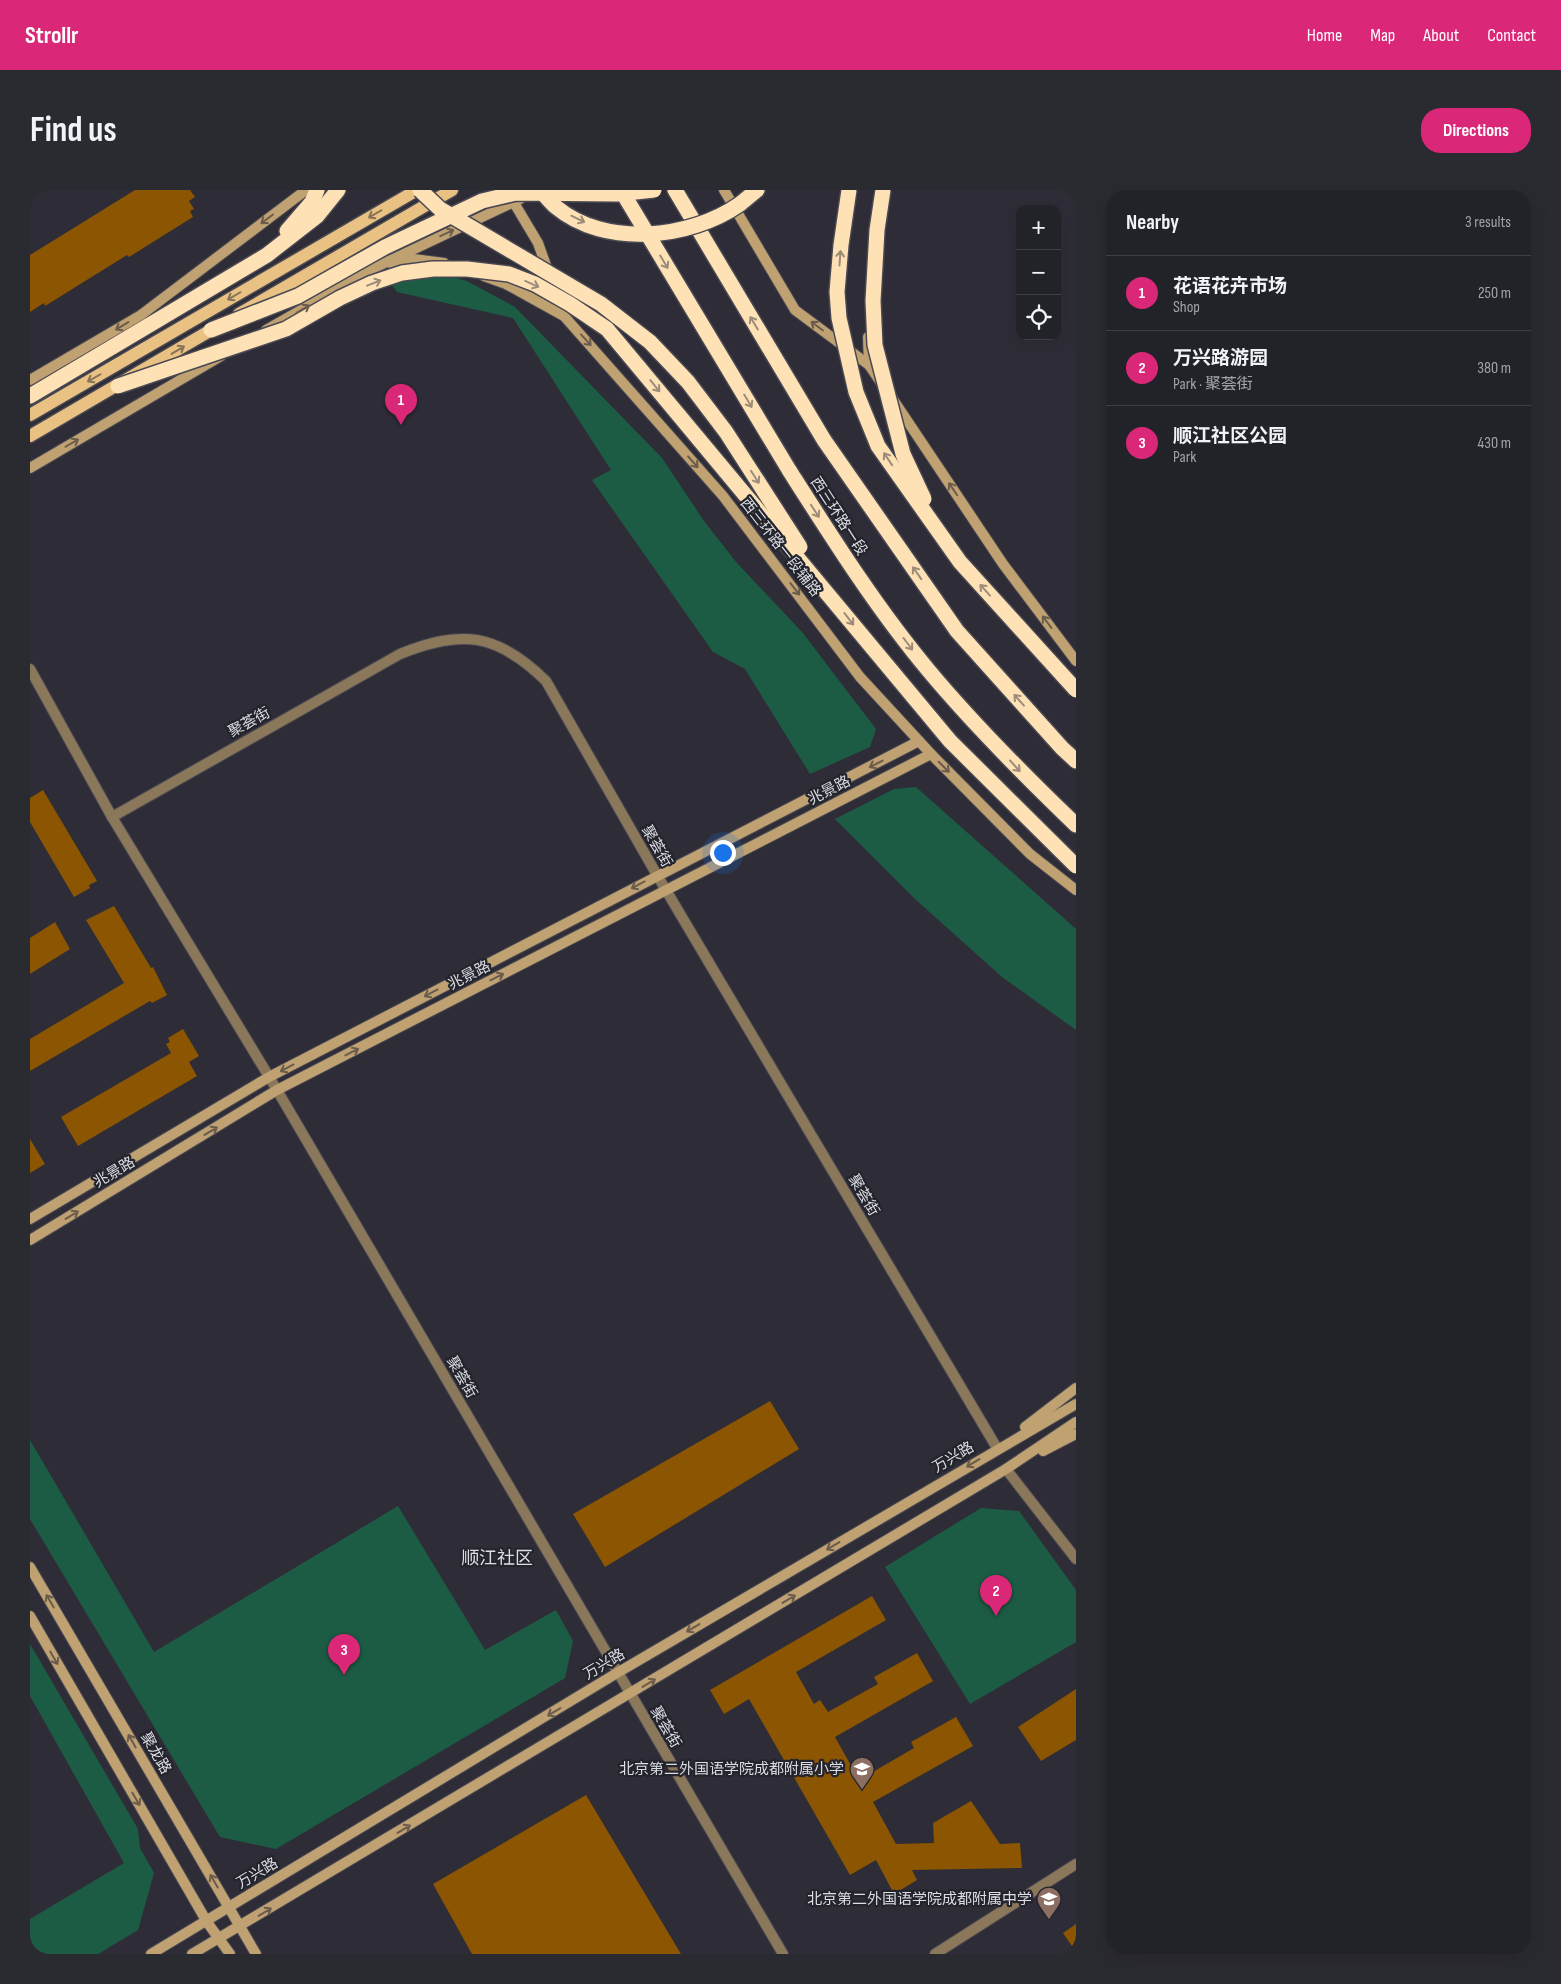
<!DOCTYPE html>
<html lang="en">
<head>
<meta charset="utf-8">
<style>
	:root { --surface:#222229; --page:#2a2a31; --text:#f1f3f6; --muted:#a2a4a8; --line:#3f3f46; --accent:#db2777 }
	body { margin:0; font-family:"Sofia Sans Condensed","Noto Sans SC",sans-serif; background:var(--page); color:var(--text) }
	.controls { position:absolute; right:15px; top:15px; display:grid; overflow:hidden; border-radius:10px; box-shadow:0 5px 20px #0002 }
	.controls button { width:45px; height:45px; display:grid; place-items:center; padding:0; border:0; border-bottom:1px solid var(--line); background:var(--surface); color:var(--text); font:25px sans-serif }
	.you { position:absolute; left:692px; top:662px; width:18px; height:18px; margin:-12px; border:4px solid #fff; border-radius:50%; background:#1a73e8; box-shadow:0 0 0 8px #1a73e833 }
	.badge { display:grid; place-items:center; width:32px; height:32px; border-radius:50%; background:var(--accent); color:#fff; font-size:16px; font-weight:700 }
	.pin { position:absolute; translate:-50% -41px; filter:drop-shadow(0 1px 2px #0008) }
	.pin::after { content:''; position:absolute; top:26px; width:18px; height:15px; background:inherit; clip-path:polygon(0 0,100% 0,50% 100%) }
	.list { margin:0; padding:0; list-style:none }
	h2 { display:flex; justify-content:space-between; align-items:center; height:65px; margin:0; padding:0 20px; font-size:21px }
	h2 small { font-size:16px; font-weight:400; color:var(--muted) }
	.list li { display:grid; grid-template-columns:32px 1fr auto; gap:15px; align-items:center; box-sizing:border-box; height:75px; padding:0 20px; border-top:1px solid var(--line) }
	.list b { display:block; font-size:19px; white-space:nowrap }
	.list p { margin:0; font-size:16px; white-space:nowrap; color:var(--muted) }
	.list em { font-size:16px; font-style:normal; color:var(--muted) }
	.icon { flex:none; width:28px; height:28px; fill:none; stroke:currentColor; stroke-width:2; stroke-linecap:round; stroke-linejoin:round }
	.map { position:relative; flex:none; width:1046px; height:1764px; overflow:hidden; border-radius:20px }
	header { display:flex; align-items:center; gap:30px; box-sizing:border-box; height:70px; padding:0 25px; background:var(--accent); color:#fff }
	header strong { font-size:24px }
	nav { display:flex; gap:28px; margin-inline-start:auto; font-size:18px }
	.intro { display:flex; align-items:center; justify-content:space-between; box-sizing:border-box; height:120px; padding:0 30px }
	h1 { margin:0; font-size:35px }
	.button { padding:12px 22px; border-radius:20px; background:var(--accent); color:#fff; font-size:18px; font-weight:700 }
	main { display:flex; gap:30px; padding:0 30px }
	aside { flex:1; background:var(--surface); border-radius:20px; box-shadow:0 5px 20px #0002 }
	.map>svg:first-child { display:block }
</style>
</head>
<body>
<header>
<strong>Strollr</strong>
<nav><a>Home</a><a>Map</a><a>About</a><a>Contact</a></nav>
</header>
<div class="intro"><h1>Find us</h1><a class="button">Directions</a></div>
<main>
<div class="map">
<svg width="1046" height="1764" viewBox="0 0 1046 1764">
	<rect width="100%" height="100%" fill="#2e2d37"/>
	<g fill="#1d5c44">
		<path d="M382,76L437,91L485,117L632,268L674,331L706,372L772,442L846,539L840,557L780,584L715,479L683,462L562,290L581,280L483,128L367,102L354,84Z"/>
		<path d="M886,597L1046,739V840L972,787L885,709L805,629L864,599Z"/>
		<path d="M0,1250L124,1462L368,1316L455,1460L526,1420L543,1451L535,1488L246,1659L190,1647L0,1329Z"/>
		<path d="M951,1318L989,1321L1046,1400V1452L940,1514L855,1377Z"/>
		<path d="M0,1454L108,1639L110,1658L124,1683L108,1740L68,1764H0V1729L94,1673L0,1506Z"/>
	</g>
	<g fill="#8b5501">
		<path d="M105,0H160L165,7L159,11L164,19L160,21L163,27L99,67L97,65L15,116L14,113L0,122V65Z"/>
		<path d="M13,600L67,691L59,695L60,698L44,707L0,632V608Z"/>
		<path d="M84,716L121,778L123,777L137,805L122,813L120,811L0,881V849L94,793L56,730Z"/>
		<path d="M25,732L40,759L0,784V748Z"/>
		<path d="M153,839L169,866L159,872L167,886L48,956L31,927L141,863L136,854L140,852L138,848Z"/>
		<path d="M0,949L15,974L0,983Z"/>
		<path d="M740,1211L769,1259L575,1377L543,1324Z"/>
		<path d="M842,1406L856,1430L766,1482L784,1514L790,1510L798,1522L848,1494L844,1487L887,1463L903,1491L805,1547L829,1590L884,1558L881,1552L926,1527L943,1556L843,1612L866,1654L904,1653L903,1633L941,1611L970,1654L990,1653L992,1678L882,1680L887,1690L864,1704L846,1670L820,1685L719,1509L694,1524L680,1500Z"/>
		<path d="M1046,1499V1550L1011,1571L988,1537Z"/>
		<path d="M556,1605L651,1764H442L403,1694Z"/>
		<path d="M1046,1734V1762L1033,1743Z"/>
	</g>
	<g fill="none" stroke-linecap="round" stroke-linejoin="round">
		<defs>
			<g id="street">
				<path d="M0,479L82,627L247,900L753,1764"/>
				<path d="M82,627L370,464C432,439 467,443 516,491L627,685L967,1258"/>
				<path d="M976,1279L1046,1369"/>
				<path d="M905,1764L1046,1674"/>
			</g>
			<g id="secondary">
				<path d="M694,0L765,120L839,175L852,194"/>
				<path d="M477,1L508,53L534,126L693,306L830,487L901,564L1000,664L1046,700"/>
				<path d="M362,74L383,69L414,73"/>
				<path d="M454,86L476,94L534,126"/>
				<path d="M236,140L344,78L490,9"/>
				<path d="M838,147L839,175"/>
				<path d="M0,190L111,125L276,0"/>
				<path d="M862,208L973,374L1046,471"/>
				<path d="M0,278L191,166"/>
				<path d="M0,1029L239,887L889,551"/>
				<path d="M0,1050L247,900L901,564"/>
				<path d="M995,1237L1046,1198"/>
				<path d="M1013,1261L1046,1244"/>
				<path d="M0,1377L226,1764"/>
				<path d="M0,1426L177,1732L200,1764"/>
				<path d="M121,1764L587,1483L1046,1214"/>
				<path d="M162,1764L976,1279L1046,1232"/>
			</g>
			<g id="primary">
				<path d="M209,124L422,0"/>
				<path d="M0,225L387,0"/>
				<path d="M0,246L188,136"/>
			</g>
			<g id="highway">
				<path d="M645,0L794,250L927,441L1032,558L1046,571"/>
				<path d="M710,14L727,0"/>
				<path d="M257,41L282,12L287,0"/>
				<path d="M0,206L237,65L287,26L308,0"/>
				<path d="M759,280C803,349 847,419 899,481C945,536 995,586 1046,635"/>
			</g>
		</defs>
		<use href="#street" stroke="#4a4953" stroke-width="12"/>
		<use href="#secondary" stroke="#4a4953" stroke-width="12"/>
		<use href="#primary" stroke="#4a4953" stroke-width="15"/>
		<use href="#highway" stroke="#4a4953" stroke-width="18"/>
		<use href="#street" stroke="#8b785a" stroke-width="10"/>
		<use href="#secondary" stroke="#c0a171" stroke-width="10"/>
		<use href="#primary" stroke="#e9c182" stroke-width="12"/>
		<use href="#highway" stroke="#fee2b6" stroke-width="15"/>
		<defs>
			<g id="highway-bridge">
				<path d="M390,0L410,19L571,114L620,152L658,192L696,242L770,357"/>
				<path d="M510,0C515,5 520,12 526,17C575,58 660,49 710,14"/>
				<path d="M591,0L759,280"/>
				<path d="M819,0L811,55L807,102L809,128L826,202L848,256L930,372L1046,500"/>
				<path d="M853,0L847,40L843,111L845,155L873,264L894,309"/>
				<path d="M181,140L268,106L355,57L452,11L486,3L587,4L624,0"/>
				<path d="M88,196L256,139L310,108L342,93L372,83L403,79H437L479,84L505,94L540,114L577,139L920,551L1046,676"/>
			</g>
		</defs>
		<use href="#highway-bridge" stroke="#4a4953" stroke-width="18" stroke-linecap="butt"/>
		<use href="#highway-bridge" stroke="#fee2b6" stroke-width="15"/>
	</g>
	<defs><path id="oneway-shaft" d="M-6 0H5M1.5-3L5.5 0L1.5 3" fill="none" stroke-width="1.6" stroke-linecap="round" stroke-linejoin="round" transform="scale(1.25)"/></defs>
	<g stroke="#867258">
		<use href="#oneway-shaft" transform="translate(345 24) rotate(150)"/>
		<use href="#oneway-shaft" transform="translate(204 106) rotate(150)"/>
		<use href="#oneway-shaft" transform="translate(148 160) rotate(-31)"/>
		<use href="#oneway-shaft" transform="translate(64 188) rotate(150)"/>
	</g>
	<g stroke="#6a5c4c">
		<use href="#oneway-shaft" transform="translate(237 29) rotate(143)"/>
		<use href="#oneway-shaft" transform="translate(417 43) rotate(-25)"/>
		<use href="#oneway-shaft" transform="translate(273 119) rotate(-30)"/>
		<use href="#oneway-shaft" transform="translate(92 136) rotate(149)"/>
		<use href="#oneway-shaft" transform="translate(787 136) rotate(-143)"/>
		<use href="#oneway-shaft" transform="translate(556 150) rotate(48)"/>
		<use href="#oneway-shaft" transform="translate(42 253) rotate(-30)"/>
		<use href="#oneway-shaft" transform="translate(663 272) rotate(49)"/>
		<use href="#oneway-shaft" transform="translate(923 299) rotate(-124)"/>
		<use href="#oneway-shaft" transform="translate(765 399) rotate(52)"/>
		<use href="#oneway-shaft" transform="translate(1017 432) rotate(-127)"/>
		<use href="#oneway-shaft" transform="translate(846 574) rotate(153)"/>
		<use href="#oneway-shaft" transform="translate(914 577) rotate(45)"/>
		<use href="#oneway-shaft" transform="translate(608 695) rotate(152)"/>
		<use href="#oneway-shaft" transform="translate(467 787) rotate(-27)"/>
		<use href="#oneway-shaft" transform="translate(401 803) rotate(152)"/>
		<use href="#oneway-shaft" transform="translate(322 862) rotate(-27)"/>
		<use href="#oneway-shaft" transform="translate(257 878) rotate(152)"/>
		<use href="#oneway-shaft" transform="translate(181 941) rotate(-31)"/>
		<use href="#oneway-shaft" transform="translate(42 1025) rotate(-31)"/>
		<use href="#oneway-shaft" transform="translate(943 1273) rotate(149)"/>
		<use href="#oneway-shaft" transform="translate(803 1356) rotate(149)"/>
		<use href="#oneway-shaft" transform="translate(759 1409) rotate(-31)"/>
		<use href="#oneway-shaft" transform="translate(20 1411) rotate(-120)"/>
		<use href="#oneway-shaft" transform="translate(663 1438) rotate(149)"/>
		<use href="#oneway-shaft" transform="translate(24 1468) rotate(60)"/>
		<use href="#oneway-shaft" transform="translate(619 1493) rotate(-31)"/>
		<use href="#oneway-shaft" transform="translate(524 1522) rotate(149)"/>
		<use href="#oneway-shaft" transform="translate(102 1551) rotate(-120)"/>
		<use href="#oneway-shaft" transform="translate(106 1609) rotate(60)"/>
		<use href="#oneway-shaft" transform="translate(374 1639) rotate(-31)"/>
		<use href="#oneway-shaft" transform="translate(184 1691) rotate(-120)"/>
		<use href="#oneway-shaft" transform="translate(235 1722) rotate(-31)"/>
	</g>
	<g stroke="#9c8c78">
		<use href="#oneway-shaft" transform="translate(548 29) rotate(26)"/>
		<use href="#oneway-shaft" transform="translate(810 68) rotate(-86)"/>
		<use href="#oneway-shaft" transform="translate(634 72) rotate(59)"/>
		<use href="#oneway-shaft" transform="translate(344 93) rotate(-21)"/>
		<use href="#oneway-shaft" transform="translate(502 94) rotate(24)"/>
		<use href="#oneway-shaft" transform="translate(724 133) rotate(-121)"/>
		<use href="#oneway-shaft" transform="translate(625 196) rotate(51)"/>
		<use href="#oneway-shaft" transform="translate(718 211) rotate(59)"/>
		<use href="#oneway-shaft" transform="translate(858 269) rotate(-124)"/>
		<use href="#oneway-shaft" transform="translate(725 287) rotate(57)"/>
		<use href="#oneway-shaft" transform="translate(785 321) rotate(57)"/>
		<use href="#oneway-shaft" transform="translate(887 383) rotate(-125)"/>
		<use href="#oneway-shaft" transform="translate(955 400) rotate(-132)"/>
		<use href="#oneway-shaft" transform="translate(819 429) rotate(52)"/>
		<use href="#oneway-shaft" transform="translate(878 454) rotate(53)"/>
		<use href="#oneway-shaft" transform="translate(989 510) rotate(-132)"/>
		<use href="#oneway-shaft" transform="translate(985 576) rotate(48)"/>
	</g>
	<defs>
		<symbol id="school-pin" viewBox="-11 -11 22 30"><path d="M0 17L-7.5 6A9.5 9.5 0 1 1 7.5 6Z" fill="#8d6e63" stroke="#24242d"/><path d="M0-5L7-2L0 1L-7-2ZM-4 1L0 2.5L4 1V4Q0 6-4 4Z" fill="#fff"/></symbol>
	</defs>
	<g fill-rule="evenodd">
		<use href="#school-pin" x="818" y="1565" width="28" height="38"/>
		<use href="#school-pin" x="1005" y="1695" width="28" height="38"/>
	</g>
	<g text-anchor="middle" stroke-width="4.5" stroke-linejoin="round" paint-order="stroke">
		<g font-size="15" fill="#dddde4" stroke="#24242d">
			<text transform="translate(809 326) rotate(57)" y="5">西三环路一段</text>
			<text transform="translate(751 357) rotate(52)" y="5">西三环路一段辅路</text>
			<text transform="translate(219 532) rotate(-29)" y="5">聚荟街</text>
			<text transform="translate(799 600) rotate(-27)" y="5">兆景路</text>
			<text transform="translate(627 656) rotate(60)" y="5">聚荟街</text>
			<text transform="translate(439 785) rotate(-27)" y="5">兆景路</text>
			<text transform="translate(84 982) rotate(-31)" y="5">兆景路</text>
			<text transform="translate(834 1005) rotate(59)" y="5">聚荟街</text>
			<text transform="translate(432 1187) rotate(60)" y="5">聚荟街</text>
			<text transform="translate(923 1267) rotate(-31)" y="5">万兴路</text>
			<text transform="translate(574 1474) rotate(-31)" y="5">万兴路</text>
			<text transform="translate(636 1537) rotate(59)" y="5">聚荟街</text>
			<text transform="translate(126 1563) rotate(60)" y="5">聚龙路</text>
			<text transform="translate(227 1683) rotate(-31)" y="5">万兴路</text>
		</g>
		<g font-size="15" fill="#dddde4" stroke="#24242d" text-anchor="end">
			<text x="814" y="1584">北京第二外国语学院成都附属小学</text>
			<text x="1002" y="1714">北京第二外国语学院成都附属中学</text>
		</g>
		<g font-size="18" fill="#dddde4" stroke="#24242d">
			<text x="467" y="1374">顺江社区</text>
		</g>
	</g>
</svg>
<div class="controls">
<button>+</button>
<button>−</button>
<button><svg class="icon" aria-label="locate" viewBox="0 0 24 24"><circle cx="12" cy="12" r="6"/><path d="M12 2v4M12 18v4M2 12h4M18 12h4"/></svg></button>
</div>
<div class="you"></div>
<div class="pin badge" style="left:371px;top:235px">1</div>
<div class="pin badge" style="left:966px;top:1426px">2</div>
<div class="pin badge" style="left:314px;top:1485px">3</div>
</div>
<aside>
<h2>Nearby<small>3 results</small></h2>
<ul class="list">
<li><span class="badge">1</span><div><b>花语花卉市场</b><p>Shop</p></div><em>250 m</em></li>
<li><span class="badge">2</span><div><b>万兴路游园</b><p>Park · 聚荟街</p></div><em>380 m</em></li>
<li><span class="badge">3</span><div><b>顺江社区公园</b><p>Park</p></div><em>430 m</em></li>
</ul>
</aside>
</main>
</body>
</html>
